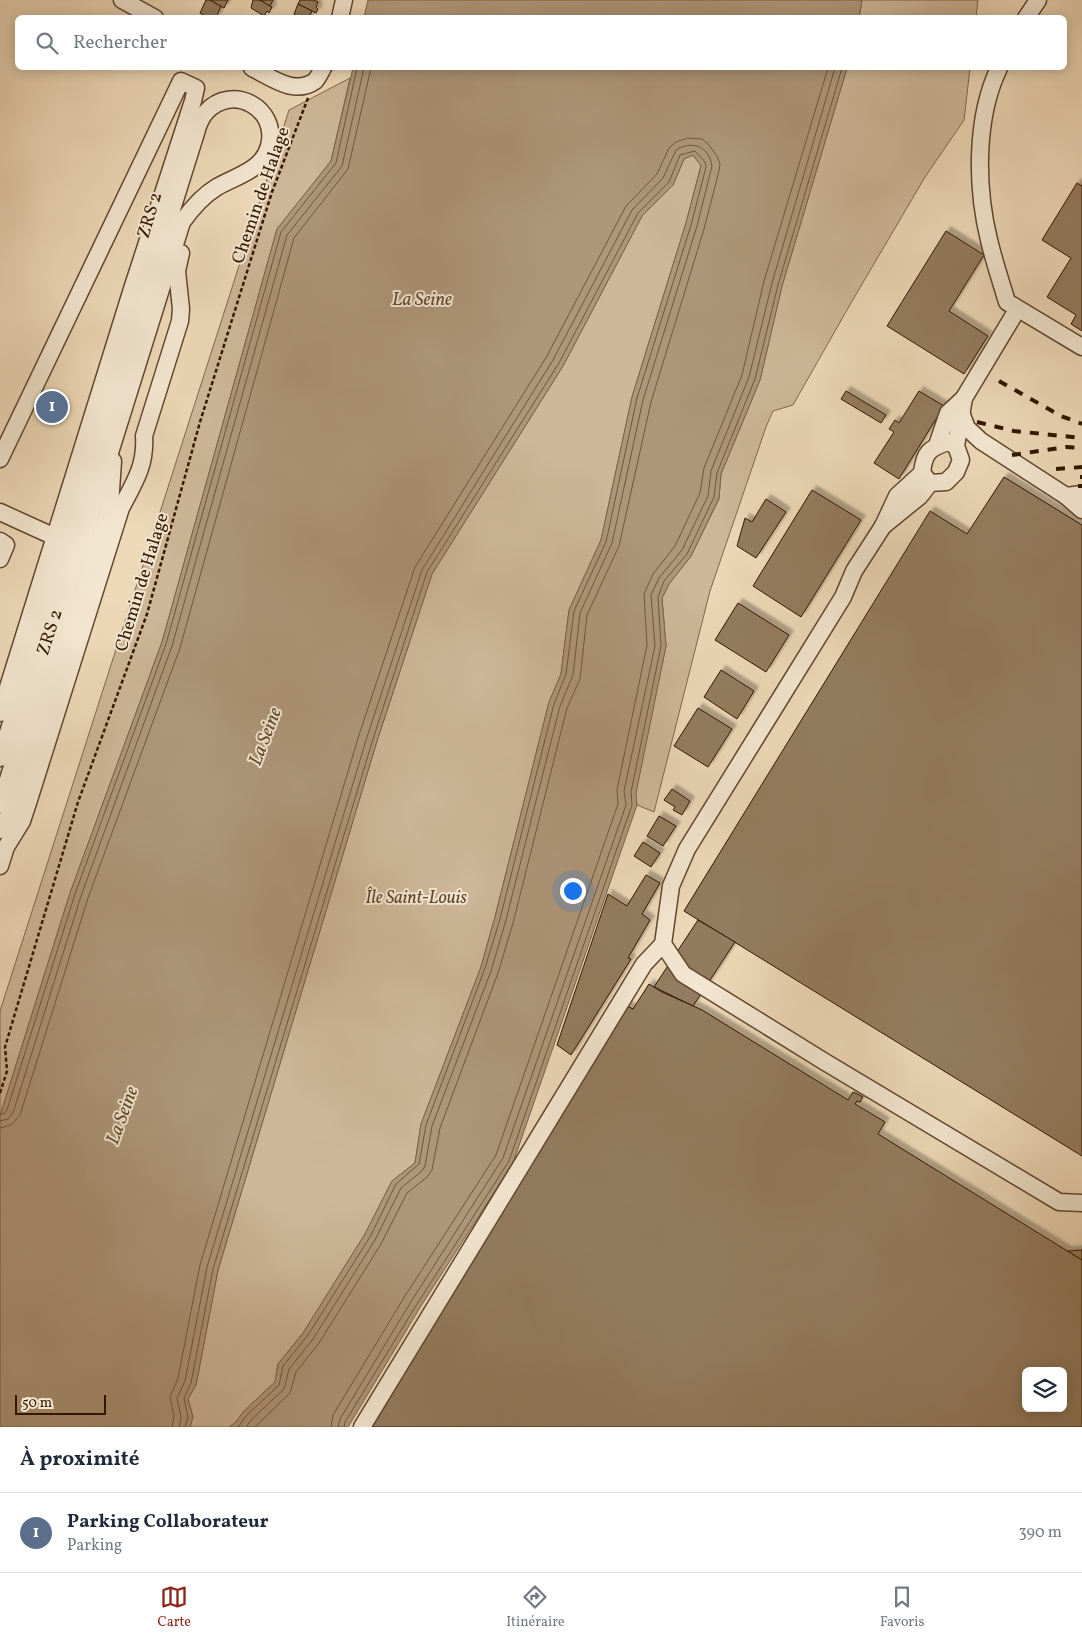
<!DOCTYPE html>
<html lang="fr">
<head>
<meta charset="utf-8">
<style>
	:root { --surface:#fff; --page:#f6f6f7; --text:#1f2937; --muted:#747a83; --line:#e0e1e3; --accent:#8f2418 }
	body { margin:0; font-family:Vollkorn,serif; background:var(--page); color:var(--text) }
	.controls { position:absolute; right:15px; bottom:15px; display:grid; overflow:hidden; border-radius:8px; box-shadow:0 2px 12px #0003 }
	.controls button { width:45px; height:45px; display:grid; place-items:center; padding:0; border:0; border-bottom:1px solid var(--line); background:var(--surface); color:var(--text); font:25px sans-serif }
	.scale { position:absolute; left:15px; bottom:12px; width:91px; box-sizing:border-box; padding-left:5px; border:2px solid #321600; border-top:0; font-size:14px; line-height:18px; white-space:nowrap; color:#321600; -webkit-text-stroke:4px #f3e6d0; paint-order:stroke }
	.you { position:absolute; left:572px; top:890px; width:18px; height:18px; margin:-12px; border:4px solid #fff; border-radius:50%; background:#1a73e8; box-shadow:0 0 0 8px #1a73e833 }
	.badge { display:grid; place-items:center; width:32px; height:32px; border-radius:50%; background:var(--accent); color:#fff; font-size:16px; font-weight:700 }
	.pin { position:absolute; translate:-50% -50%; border:2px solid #fff; box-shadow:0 1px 5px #0006 }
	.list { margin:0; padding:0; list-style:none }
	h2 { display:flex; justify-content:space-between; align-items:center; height:65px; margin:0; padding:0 20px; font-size:21px }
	h2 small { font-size:16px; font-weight:400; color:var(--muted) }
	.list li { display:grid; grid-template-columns:32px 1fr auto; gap:15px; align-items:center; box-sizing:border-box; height:80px; padding:0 20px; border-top:1px solid var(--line) }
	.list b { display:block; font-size:19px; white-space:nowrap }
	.list p { margin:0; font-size:16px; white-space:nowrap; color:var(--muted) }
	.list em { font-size:16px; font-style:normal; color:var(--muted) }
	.icon { flex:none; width:28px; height:28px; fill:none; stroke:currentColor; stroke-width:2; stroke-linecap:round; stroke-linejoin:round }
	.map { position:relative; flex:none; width:1082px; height:1427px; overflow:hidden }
	.search { position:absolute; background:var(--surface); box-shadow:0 2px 12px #0003; left:15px; right:15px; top:15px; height:55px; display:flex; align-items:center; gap:12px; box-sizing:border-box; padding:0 18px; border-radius:8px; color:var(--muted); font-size:19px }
	.sheet { height:145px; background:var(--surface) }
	nav { display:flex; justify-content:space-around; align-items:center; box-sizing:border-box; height:70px; border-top:1px solid var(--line); background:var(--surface); font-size:14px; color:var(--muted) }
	nav a { display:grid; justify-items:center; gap:2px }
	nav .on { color:var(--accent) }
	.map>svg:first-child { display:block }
</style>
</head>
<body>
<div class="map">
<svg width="1082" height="1427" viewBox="0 0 1082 1427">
	<defs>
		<filter id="shadow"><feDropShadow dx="4.5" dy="-4.5" stdDeviation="1" flood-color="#0004"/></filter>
	</defs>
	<rect width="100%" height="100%" fill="#edd8b7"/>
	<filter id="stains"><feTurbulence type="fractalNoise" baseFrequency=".004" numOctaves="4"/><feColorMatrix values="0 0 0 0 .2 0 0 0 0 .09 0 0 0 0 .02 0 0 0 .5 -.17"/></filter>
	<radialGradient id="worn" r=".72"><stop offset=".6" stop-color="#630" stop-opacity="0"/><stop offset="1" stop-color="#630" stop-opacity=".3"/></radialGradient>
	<g fill="#cdb798" stroke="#80664c">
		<path d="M862,0H978L976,17L859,18Z"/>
		<path d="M847,68H970L964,120L925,177L851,303L793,405L773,411L766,427L710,591L654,812L637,805L635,794L666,646L662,598L669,584L691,556L719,499L721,474L760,380L782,286Z"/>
		<path d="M350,78L331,161L277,229L162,642L70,893L0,1116V1011L289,110Z"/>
		<path d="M693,155L701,165L686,223L632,397L601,540L569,610L561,674L549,702L495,917L481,967L421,1124L415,1163L392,1181L365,1234L303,1333L278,1364L275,1382L244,1411L235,1423L229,1427H190L193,1417L188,1399L196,1385L218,1270L377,741L432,574L563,366L642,216L673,185L684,159Z"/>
	</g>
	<g fill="#ad9679" stroke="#7c6349">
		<path d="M368,0H862L859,18L364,17Z"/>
		<path d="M353,68H847L782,286L760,380L721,474L719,498L691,556L669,584L662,598L666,646L636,793L637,805L513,1163L421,1306L348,1427H229L235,1423L244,1411L275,1382L278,1364L303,1333L365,1234L392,1181L415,1163L421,1124L481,967L495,917L549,702L561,674L569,610L601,540L632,397L686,223L701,166L693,155L684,159L673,185L642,216L563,366L432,574L377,741L218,1270L196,1385L188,1399L193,1417L190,1427H0V1116L70,893L162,642L277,229L331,161Z"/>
	</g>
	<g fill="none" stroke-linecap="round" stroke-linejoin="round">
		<g stroke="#70563c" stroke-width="1">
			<path d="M0,1114H4L7,1110L75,894L166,644L281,232L336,163L357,68"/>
			<path d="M0,1121L8,1119L13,1113L81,896L172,646L287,235L342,166L364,68"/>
			<path d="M0,1128L11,1125L20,1115L88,898L180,648L294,238L348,169L371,68"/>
			<path d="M172,1427L174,1416L170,1397L178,1378L200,1265L359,735L415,567L547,356L626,206L657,174L669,148L676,142L688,138L702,139L708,144L717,156L720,164L719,171L704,229L651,402L619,546L587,615L580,679L567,708L513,923L498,973L440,1128L432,1170L427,1177L407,1193L381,1244L319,1343L296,1372L290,1393L255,1427"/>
			<path d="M179,1427L181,1417L177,1398L185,1381L207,1267L367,737L422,570L553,360L632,210L663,178L676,150C692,140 709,146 712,166L697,226L643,400L612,543L580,613L573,675L560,706L506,920L491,971L432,1126L425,1166L422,1171L401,1188L375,1240L313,1339L289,1369L284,1389L252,1419L246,1427"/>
			<path d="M185,1427L188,1417L184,1398L191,1383L213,1269L373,739L427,572L559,363L638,213L669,182L680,155L695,151L705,162L706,167L691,225L637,398L606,542L574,611L566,674L554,704L500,919L485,968L426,1125L419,1164L396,1184L370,1237L308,1335L283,1366L279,1385L247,1415L238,1427"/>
			<path d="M331,1427L333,1415L405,1296L496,1155L618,804L617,790L647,645L644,594L653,574L675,546L700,493L704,468L742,375L764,281L828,68"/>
			<path d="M338,1427L340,1419L412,1300L503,1158L626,805L624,791L655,646L651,595L659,578L682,550L708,496L711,471L749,377L772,283L835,68"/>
			<path d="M344,1427L345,1422L417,1304L509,1161L632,805L631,792L661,646L658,597L664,581L687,554L714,497L717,473L755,379L778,285L842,68"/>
		</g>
	</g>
	<g fill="#937b5f" stroke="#321600" fill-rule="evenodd" filter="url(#shadow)">
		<path d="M206,0H210L221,6L216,18H209L200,13Z"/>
		<path d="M210,0H228L224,8Z"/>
		<path d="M253,0H260L272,7L269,13L267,11L264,16L251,8Z"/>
		<path d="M260,0H273L270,6Z"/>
		<path d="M300,0H313L318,2L316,7L318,9L316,13L298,4Z"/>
		<path d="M298,4L312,11L309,18H301L294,14Z"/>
		<path d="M1077,183L1082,186V331L1071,324L1076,315L1047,297L1071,258L1042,240Z"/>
		<path d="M946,231L984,255L949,311L988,336L964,374L887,326Z"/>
		<path d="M846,391L886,415L881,423L841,399Z"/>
		<path d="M919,391L944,406L899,479L874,463L894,432L889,429L895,420L899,423Z"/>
		<path d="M1004,477L1082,525V1156L684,911L930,511L967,534Z"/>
		<path d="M812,490L861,520L801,617L753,586Z"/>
		<path d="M766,499L786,512L756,558L737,546L745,518L752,522Z"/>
		<path d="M738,603L789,635L766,672L715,640Z"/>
		<path d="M721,670L754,691L737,719L704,697Z"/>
		<path d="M698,708L732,729L708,767L674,746Z"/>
		<path d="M672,789L690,801L682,815L673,810L675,807L664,800Z"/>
		<path d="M659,816L676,826L663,846L647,836Z"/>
		<path d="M643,842L660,853L651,867L634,856Z"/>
		<path d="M646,875L660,883L642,914L650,920L628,958L631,959L571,1055L557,1045L608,894L627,906Z"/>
		<path d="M698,920L735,942L693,1006L654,987Z"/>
		<path d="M649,984L662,992L702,1010L848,1100L853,1092L863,1097L860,1102L857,1101L855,1104L885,1122L878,1134L1082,1260V1427H372L367,1423L625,1005L633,1009ZM1026,1371H1063V1408H1026Z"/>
		<path d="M1082,1250V1260L1068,1251Z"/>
	</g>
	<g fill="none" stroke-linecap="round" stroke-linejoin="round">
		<defs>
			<g id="minor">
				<path d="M122,0L155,18"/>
				<path d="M340,18L344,0"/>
				<path d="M1026,18L1038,0"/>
				<path d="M252,68C271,77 294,96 315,81C318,78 321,71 323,68"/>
				<path d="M999,68C975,118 976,187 989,240C994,261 1001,282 1007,302L1082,347"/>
				<path d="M964,398L1017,310"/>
				<path d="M962,415L967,428L981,441L1066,496"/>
				<path d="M937,445L948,413L964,398L956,446L961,460L956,472L946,482L930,483L922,473C924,453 929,448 948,442L956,446"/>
				<path d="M0,459L181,81L196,88L193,101L132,289L0,713"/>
				<path d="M922,473L897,496L883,526L920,496L930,483"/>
				<path d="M1082,494L1066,496L1082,510"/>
				<path d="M0,512L55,537"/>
				<path d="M883,526L854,571L843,597L687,849L671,886L663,944L683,974L825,1062L1059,1202L1082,1203"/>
				<path d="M0,541L6,545L0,559"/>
				<path d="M0,758L196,133C198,125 201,118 206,112C232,83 279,108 269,146C263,170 236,176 217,187C202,196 192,208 182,222L0,805"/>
				<path d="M0,830L17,801L110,505L113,461"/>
				<path d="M0,866L6,847L22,821L28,803L121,508C134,483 146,466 144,436L180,321L181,309L177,271L181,253"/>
				<path d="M362,1427L644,964L663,944"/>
			</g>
		</defs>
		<use href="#minor" stroke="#61462e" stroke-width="19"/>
		<path stroke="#321600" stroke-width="2.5" stroke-dasharray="4 2.5" stroke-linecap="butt" d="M0,1093L7,1071L5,1047L78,802L147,614L200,422L272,192L308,98"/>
		<use href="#minor" stroke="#f3e6d0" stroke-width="16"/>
		<g stroke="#321600" stroke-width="4" stroke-dasharray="9 9" stroke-linecap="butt">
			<path d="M999,381L1061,416L1082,424"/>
			<path d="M977,422L1014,431L1082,438"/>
			<path d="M1012,455L1066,447L1082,448"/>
			<path d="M1056,469L1082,467"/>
			<path d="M1080,477H1082"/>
			<path d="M1078,486H1082"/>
		</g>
	</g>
	<g text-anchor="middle" stroke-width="4" stroke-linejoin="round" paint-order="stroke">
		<g font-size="18" fill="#321600" stroke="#f3e6d0">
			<text transform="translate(260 195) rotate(-71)" y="6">Chemin de Halage</text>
			<text transform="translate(149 215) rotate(-73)" y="6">ZRS 2</text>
			<text transform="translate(141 582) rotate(-73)" y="6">Chemin de Halage</text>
			<text transform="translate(49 632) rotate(-72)" y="6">ZRS 2</text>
		</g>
		<g font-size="18" font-style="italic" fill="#60462e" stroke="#f3e6d0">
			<text x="416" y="903">Île Saint-Louis</text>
		</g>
		<g font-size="19" font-style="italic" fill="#634930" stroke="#f3e6d0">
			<text x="422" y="305">La Seine</text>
			<text transform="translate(264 736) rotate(-69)" y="7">La Seine</text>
			<text transform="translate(121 1115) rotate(-70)" y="7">La Seine</text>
		</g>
	</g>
	<rect width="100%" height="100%" filter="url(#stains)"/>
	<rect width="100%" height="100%" fill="url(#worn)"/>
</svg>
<div class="controls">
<button><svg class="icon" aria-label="layers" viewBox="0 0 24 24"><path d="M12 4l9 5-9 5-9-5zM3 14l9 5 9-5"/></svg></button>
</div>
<div class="scale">50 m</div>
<div class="you"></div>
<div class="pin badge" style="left:52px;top:407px;background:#5c6f8a">1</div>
<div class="search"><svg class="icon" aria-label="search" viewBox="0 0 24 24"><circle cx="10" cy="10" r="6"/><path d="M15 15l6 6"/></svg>Rechercher</div>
</div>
<section class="sheet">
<h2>À proximité<small></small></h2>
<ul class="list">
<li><span class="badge" style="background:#5c6f8a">1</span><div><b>Parking Collaborateur</b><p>Parking</p></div><em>390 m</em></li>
</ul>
</section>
<nav>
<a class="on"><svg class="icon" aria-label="map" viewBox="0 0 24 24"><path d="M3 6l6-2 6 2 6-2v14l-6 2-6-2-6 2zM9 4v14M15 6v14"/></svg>Carte</a>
<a><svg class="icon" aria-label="directions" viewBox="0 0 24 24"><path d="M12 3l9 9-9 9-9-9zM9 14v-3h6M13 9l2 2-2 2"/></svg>Itinéraire</a>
<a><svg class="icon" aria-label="saved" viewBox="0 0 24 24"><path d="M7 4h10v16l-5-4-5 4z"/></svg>Favoris</a>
</nav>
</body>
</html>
